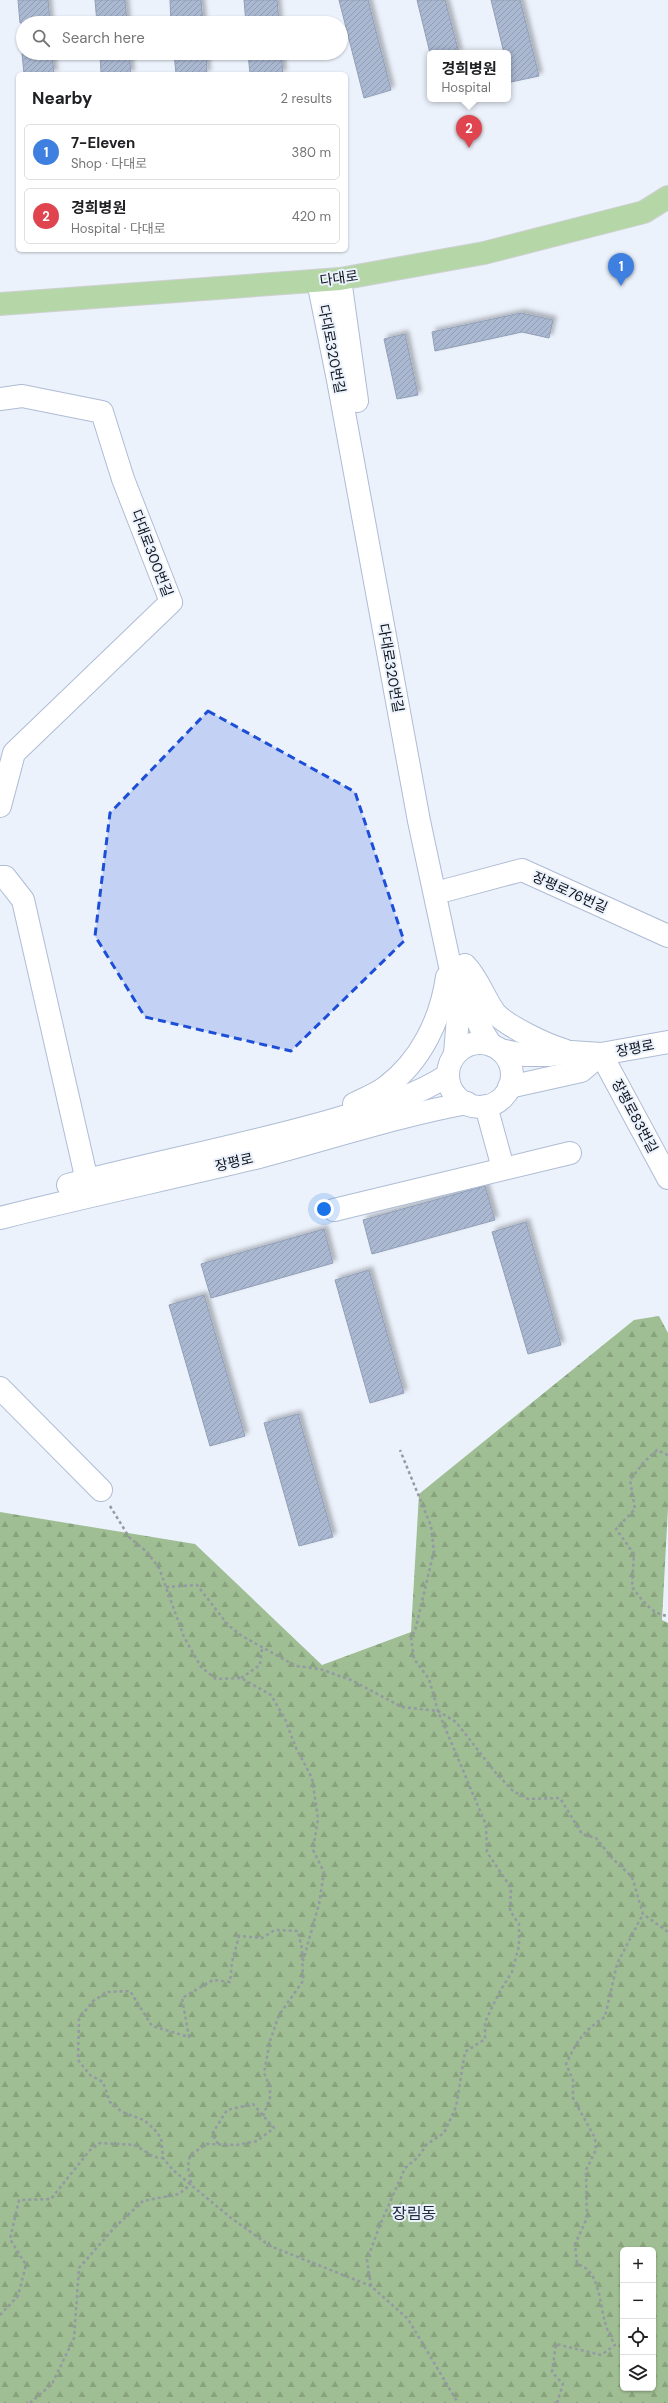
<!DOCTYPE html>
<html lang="en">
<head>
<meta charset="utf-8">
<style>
	:root { --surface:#fff; --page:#f6f6f6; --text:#202124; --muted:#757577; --line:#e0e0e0; --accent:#387815 }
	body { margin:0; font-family:"DM Sans","Noto Sans KR",sans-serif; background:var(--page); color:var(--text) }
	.controls { position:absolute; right:12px; bottom:12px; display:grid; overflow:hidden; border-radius:6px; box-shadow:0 1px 3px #0004 }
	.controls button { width:36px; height:36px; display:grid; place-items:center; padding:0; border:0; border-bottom:1px solid var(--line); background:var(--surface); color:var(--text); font:20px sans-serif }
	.you { position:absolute; left:324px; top:1209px; width:14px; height:14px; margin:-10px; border:3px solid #fff; border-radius:50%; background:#1a73e8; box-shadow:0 0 0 6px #1a73e833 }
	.badge { display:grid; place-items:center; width:26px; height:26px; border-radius:50%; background:var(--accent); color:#fff; font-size:13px; font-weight:700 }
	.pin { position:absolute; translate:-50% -33px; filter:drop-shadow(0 1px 2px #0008) }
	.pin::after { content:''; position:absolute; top:21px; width:14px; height:12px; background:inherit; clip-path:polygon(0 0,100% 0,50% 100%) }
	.popup { position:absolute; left:427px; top:50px; width:84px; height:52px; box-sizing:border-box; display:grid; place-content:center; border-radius:6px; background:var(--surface); filter:drop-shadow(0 1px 3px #0005); font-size:13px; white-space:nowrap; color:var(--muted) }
	.popup b { font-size:15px; color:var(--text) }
	.popup::after { content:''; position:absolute; left:50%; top:100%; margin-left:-8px; border:8px solid transparent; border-top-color:var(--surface) }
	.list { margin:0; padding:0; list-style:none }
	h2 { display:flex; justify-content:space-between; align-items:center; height:52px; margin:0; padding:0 16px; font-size:17px }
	h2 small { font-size:13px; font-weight:400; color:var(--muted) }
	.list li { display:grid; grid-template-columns:26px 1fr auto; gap:12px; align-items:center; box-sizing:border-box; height:56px; margin:0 8px 8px; padding:0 8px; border:1px solid var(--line); border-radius:6px }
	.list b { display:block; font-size:15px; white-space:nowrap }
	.list p { margin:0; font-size:13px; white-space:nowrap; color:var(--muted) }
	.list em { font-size:13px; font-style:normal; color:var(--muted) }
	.icon { flex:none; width:22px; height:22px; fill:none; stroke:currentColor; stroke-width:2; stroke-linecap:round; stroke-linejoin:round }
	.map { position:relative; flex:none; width:668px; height:2403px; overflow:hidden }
	.search { position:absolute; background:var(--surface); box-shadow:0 1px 3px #0004; left:16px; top:16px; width:332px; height:44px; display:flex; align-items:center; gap:10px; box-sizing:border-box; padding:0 14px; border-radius:22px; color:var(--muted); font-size:15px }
	.panel { position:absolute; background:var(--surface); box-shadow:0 1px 3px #0004; left:16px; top:72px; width:332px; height:180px; border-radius:6px }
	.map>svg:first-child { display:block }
</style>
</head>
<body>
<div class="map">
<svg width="668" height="2403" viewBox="0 0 668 2403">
	<defs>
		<pattern id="forest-firs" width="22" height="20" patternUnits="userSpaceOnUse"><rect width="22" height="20" fill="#9fbe93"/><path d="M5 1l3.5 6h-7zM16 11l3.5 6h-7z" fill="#88a27e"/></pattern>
		<pattern id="building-hatch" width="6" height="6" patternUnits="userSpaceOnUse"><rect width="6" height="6" fill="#aab8d1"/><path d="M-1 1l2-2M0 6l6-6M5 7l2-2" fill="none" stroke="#919db3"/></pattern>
		<filter id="shadow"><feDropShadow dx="3.5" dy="-3.5" stdDeviation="2" flood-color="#0004"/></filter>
	</defs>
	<rect width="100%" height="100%" fill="#ecf2fc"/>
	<path fill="url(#forest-firs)" fill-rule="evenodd" d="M659,1316L668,1333V1508L662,1620L668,1623V2403H0V1512L195,1544L322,1665L411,1632L419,1494L634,1320ZM623,2250H653V2388H623Z"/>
	<g fill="url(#building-hatch)" stroke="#919fb7" filter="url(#shadow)">
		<path d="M18,0H48L50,23H20Z"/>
		<path d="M95,0H125L127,23H97Z"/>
		<path d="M170,0H201L203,23H171Z"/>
		<path d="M244,0H277L279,23H246Z"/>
		<path d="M339,0H368L391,90L364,98Z"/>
		<path d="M417,0H445L459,53H430Z"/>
		<path d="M491,0H520L539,76L511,82L508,69V53H504Z"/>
		<path d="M22,53H52L54,74H24Z"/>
		<path d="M100,53H129L131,74H101Z"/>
		<path d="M174,53H206L207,74H176Z"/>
		<path d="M248,53H281L283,74H250Z"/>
		<path d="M521,313L553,320L549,338L522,332L435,351L432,332Z"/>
		<path d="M405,334L418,395L397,399L384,339Z"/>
		<path d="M485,1186L495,1220L372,1254L363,1220Z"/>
		<path d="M526,1222L561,1345L528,1354L492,1232Z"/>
		<path d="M324,1229L333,1263L211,1298L201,1264Z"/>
		<path d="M369,1270L404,1393L370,1403L335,1280Z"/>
		<path d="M204,1295L245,1436L210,1446L169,1305Z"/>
		<path d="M298,1414L333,1537L299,1546L264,1423Z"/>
	</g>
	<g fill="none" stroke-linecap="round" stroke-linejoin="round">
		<defs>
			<g id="minor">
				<path d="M340,279L357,401"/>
				<path d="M318,281L338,380L419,821L453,980L458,1017L455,1054"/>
				<path d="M0,399L22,396L102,412L123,479L171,602L14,753L0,806"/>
				<path d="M0,877H5L23,900L90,1194"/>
				<path d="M447,890L522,870L668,936"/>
				<path d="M465,965C479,979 485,1001 496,1014C509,1027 546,1045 564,1050"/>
				<path d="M464,978C469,1002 477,1025 491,1045"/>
				<circle cx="480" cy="1075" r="32"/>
				<path d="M500,1050L525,1055H549L571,1052L601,1054L668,1042"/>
				<path d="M601,1054L668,1178"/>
				<path d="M509,1087L581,1071L601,1054"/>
				<path d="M354,1104C364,1099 377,1094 386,1087C421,1061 441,1019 447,977"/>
				<path d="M486,1106L503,1168"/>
				<path d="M68,1185C156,1162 246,1145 333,1120C373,1108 413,1098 448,1075"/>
				<path d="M334,1210L570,1153"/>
				<path d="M0,1218C86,1196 173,1178 259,1157C328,1139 397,1116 467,1103"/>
				<path d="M0,1388L101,1490"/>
			</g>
			<path id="major" d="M0,304L340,279L484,253L644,212L668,197"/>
		</defs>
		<use href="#minor" stroke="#aebcd5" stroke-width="24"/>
		<use href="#major" stroke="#cfd0d2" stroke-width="24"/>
		<g stroke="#9499a3" stroke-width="2.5" stroke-dasharray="3 3" stroke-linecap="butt">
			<path d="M668,1455L657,1450L644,1462L630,1480L635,1509L616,1529L634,1554L632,1587C642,1600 651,1614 668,1616"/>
			<path d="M110,1506L129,1537L147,1552L159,1568L184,1637L201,1667L216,1679L241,1678L271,1695L285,1719L296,1748L312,1778L318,1818L313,1850L324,1872L319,1904L303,1961"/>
			<path d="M166,1587L197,1585L228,1625L242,1636L296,1666L320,1669L351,1680L402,1707L438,1711L456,1722L495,1772L513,1791L528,1799L560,1798L582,1834L596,1838L612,1858L632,1877L643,1914L668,1932"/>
			<path d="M241,1678L260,1665L262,1648"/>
			<path d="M263,2116L270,2098V2087L264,2073L270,2041L279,2015L303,1981L302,1949L298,1931L275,1930L262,1938L239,1936L232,1962L230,1982L213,1980L182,1998L189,2037L152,2026L130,1991L108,1992L93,2001L79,2019L78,2060L90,2075L103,2082L110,2102L122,2112L144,2120L154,2129L161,2138L163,2158L173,2170L231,2218L270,2246L371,2286L408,2319L458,2403"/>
			<path d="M191,2183L188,2167L190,2155L207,2144L237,2145L257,2141L274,2128L253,2104L227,2110L212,2134L219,2145"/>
			<path d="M371,2286L367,2260L380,2225L405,2168L418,2157L427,2144L444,2133L456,2107L465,2052L485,2039V2022L500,1991L512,1972L519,1946V1924L510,1911L511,1888L487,1852L486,1825L438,1711L429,1679L414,1659L411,1637L415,1631L434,1551L431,1526L400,1450"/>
			<path d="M0,2315L18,2296L26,2265L10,2239L19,2200L51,2199L90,2150L100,2143L135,2145L154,2157L163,2158"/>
			<path d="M30,2403L52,2384L74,2338L79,2268L115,2227L143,2201L179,2194L191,2184"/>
			<path d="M557,2403L563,2384L552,2372L556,2344L601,2355L615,2345C611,2338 607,2330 605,2322C599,2302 600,2270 577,2264L575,2244L587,2218L586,2170L596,2150L595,2138L573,2098V2080L566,2064C577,2041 583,2031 605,2017L617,1964L643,1914"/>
		</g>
		<use href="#minor" stroke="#fff" stroke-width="22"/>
		<use href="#major" stroke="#b5d7a8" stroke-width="22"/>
	</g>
	<path fill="#1d4ed8" fill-opacity="0.2" stroke="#1d4ed8" stroke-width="3" stroke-dasharray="8 5" stroke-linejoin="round" d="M208,711L355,792L404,941L291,1051L145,1017L95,936L110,813Z"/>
	<g text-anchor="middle" stroke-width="4" stroke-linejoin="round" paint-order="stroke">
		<g font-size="14" fill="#0e131c" stroke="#ecf2fc">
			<text transform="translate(339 278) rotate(-8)" y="5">다대로</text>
			<text transform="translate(332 349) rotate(79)" y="5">다대로320번길</text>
			<text transform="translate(152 553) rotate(69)" y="5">다대로300번길</text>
			<text transform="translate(391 668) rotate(80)" y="5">다대로320번길</text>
			<text transform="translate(570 892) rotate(24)" y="5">장평로76번길</text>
			<text transform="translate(635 1048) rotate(-11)" y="5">장평로</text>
			<text transform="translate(635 1116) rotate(62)" y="5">장평로83번길</text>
			<text transform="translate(234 1162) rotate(-13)" y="5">장평로</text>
		</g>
		<g font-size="16" fill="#212c3f" stroke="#ecf2fc">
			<text x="414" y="2219">장림동</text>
		</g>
	</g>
</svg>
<div class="controls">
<button>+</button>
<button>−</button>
<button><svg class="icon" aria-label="locate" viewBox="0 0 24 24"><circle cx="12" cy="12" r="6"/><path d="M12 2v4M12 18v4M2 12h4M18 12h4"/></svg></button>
<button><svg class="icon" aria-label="layers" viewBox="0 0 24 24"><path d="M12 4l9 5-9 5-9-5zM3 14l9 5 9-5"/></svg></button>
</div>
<div class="you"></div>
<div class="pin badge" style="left:621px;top:286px;background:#3f7fe0">1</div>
<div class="pin badge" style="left:469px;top:148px;background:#e0444e">2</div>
<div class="popup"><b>경희병원</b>Hospital</div>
<div class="search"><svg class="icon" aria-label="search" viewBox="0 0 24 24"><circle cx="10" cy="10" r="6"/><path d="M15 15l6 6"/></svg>Search here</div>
<section class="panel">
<h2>Nearby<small>2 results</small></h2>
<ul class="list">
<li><span class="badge" style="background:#3f7fe0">1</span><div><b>7-Eleven</b><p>Shop · 다대로</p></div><em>380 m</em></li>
<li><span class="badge" style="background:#e0444e">2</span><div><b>경희병원</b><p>Hospital · 다대로</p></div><em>420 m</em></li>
</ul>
</section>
</div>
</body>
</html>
